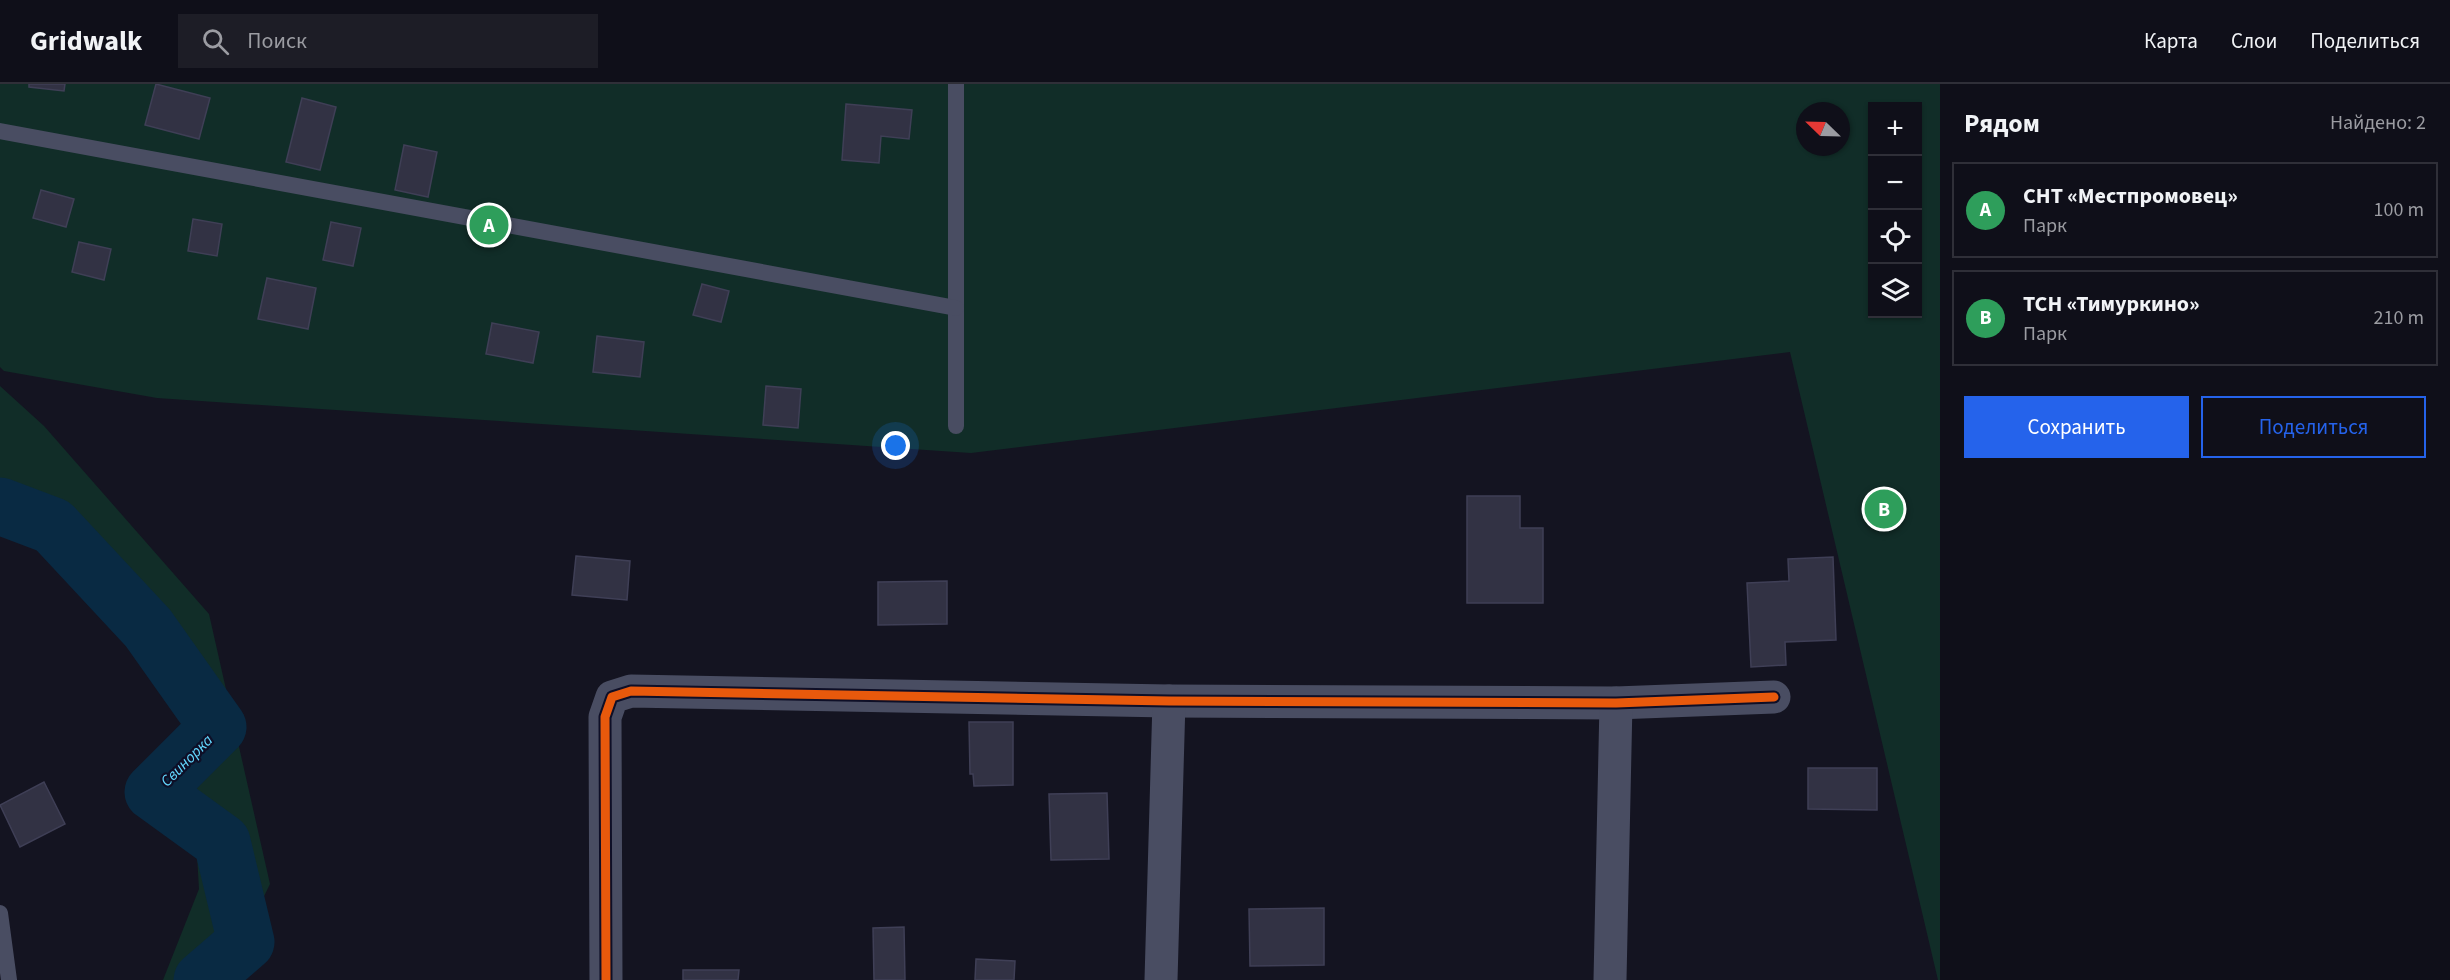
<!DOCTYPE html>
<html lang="ru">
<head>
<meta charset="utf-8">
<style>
	:root { --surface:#0f0f19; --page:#1d1d26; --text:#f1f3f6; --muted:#9b9ca2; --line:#2f2f38; --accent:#2563eb }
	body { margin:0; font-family:"Source Sans 3",sans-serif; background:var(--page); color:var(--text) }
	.controls { position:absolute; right:18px; top:18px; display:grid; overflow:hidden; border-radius:0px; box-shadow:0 2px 4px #0004 }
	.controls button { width:54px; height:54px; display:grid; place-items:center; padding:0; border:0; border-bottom:2px solid var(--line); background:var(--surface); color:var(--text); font:30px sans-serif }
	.compass { position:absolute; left:1796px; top:18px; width:54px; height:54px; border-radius:50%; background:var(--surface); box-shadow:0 2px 4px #0004; rotate:293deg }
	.you { position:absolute; left:896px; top:362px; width:21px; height:21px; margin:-15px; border:4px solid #fff; border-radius:50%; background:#1a73e8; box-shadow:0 0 0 9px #1a73e833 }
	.badge { display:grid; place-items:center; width:39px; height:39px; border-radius:50%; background:var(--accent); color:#fff; font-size:20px; font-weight:700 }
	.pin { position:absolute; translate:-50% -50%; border:3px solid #fff; box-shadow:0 2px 6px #0006 }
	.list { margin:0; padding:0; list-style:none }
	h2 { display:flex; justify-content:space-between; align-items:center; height:78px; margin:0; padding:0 24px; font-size:26px }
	h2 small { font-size:20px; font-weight:400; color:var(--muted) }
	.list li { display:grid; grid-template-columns:39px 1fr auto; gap:18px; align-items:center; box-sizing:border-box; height:96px; margin:0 12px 12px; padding:0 12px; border:2px solid var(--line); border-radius:0px }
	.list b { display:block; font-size:22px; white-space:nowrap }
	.list p { margin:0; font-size:20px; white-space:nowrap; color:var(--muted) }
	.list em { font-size:20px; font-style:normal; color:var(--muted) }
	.actions { display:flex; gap:12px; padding:18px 24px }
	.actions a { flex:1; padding:14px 0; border:2px solid var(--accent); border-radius:0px; text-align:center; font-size:21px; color:var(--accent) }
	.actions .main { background:var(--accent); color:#fff }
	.icon { flex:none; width:33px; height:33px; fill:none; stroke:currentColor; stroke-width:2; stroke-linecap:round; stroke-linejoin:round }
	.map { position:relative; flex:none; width:1940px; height:896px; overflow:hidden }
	header { display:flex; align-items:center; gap:36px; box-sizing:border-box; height:84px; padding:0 30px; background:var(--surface); border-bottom:2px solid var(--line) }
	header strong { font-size:28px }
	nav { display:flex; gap:33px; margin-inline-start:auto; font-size:21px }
	.search { width:420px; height:54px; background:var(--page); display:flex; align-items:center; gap:15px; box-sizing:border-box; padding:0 21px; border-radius:0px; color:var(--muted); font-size:22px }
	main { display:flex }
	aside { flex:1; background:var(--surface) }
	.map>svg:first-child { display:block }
</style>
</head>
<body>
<header>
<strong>Gridwalk</strong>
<div class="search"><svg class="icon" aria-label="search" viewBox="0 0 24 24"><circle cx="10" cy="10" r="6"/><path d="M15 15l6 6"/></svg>Поиск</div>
<nav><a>Карта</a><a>Слои</a><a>Поделиться</a></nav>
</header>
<main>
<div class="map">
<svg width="1940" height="896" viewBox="0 0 1940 896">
	<rect width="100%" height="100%" fill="#141421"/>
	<g fill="#112d28" fill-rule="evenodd">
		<path d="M0,0H1940V896H1938L1790,268L971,369L157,314L4,287L0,283ZM1872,22H1918V230H1872ZM1805,27H1841V63H1805Z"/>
		<path d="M0,302L44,342L209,530L270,800L223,896H163L199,805L190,649L135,563L0,404Z"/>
	</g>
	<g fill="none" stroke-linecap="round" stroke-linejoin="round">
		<path stroke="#092a43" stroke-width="57" d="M0,422L53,442L148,544L218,643L153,708L222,758L246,858L202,896"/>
	</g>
	<g fill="#323244" stroke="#3f3f56" stroke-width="1.5">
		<path d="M29,0H65L64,7L29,3Z"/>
		<path d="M156,0L210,14L199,55L145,41Z"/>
		<path d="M302,14L336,23L320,86L286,78Z"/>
		<path d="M846,20L912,26L909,55L881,52L879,79L842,76Z"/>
		<path d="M404,61L437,68L428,113L395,106Z"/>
		<path d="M41,106L74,115L66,143L33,134Z"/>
		<path d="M193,135L222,140L217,172L188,167Z"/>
		<path d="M331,138L361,144L353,182L323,176Z"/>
		<path d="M79,158L111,165L104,196L72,188Z"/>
		<path d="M267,194L316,204L308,245L258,235Z"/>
		<path d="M702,200L729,207L721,238L693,231Z"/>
		<path d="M492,239L539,248L533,279L486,270Z"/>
		<path d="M597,252L644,258L640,293L593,288Z"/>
		<path d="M766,302L801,305L798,344L763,341Z"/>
		<path d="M1467,412H1520V444H1543V519H1467Z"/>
		<path d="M576,472L630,477L627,516L572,511Z"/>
		<path d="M1833,473L1836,556L1785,558L1786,581L1751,583L1747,499L1789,497L1788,475Z"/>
		<path d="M947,497V540L878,541V498Z"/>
		<path d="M969,638H1013V701L974,702L973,690H970Z"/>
		<path d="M1808,684H1877V726L1808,725Z"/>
		<path d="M44,698L65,740L20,763L0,721Z"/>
		<path d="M1107,709L1109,775L1051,776L1049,710Z"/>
		<path d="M1324,824V881L1250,882L1249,825Z"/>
		<path d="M904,843L905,896H874L873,844Z"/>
		<path d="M976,875L1015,877L1014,896H975Z"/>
		<path d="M683,886H739L738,896H683Z"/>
	</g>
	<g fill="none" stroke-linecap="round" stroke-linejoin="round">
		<g stroke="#494d62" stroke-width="16">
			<path d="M956,0V342"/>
			<path d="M0,47L956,224"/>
			<path d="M0,829L9,896"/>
		</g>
		<g stroke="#494d62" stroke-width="33">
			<path d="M606,896L605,633L612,613L631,607L1169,617L1616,619L1774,613"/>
			<path d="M1161,896L1169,617"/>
			<path d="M1610,896L1616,619"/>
		</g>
		<defs>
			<path id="cycleway" d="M606,896L605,633L612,613L631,607L1169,617L1616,619L1774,613"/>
		</defs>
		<use href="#cycleway" stroke="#0e0f27" stroke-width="13"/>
		<use href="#cycleway" stroke="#e8590c" stroke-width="9"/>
	</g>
	<g text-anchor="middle" stroke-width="4.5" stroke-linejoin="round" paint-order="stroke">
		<g font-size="16" font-style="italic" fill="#63d8ff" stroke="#0e0f27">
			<text transform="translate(186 676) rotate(-45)" y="6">Свинорка</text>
		</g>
	</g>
</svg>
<div class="controls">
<button>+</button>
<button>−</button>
<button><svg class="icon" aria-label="locate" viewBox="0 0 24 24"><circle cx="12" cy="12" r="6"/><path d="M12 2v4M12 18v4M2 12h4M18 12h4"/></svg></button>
<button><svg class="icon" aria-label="layers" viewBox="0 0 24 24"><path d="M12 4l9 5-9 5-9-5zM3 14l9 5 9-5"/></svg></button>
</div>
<svg class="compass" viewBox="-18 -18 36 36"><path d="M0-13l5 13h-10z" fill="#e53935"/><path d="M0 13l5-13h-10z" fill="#9b9ca2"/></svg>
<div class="you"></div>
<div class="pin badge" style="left:489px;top:141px;background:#2e9e5b">A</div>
<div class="pin badge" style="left:1884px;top:425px;background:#2e9e5b">B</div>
</div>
<aside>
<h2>Рядом<small>Найдено: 2</small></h2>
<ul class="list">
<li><span class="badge" style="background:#2e9e5b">A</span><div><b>СНТ «Местпромовец»</b><p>Парк</p></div><em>100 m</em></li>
<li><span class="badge" style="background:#2e9e5b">B</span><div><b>ТСН «Тимуркино»</b><p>Парк</p></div><em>210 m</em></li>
</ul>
<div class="actions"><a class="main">Сохранить</a><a>Поделиться</a></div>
</aside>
</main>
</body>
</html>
